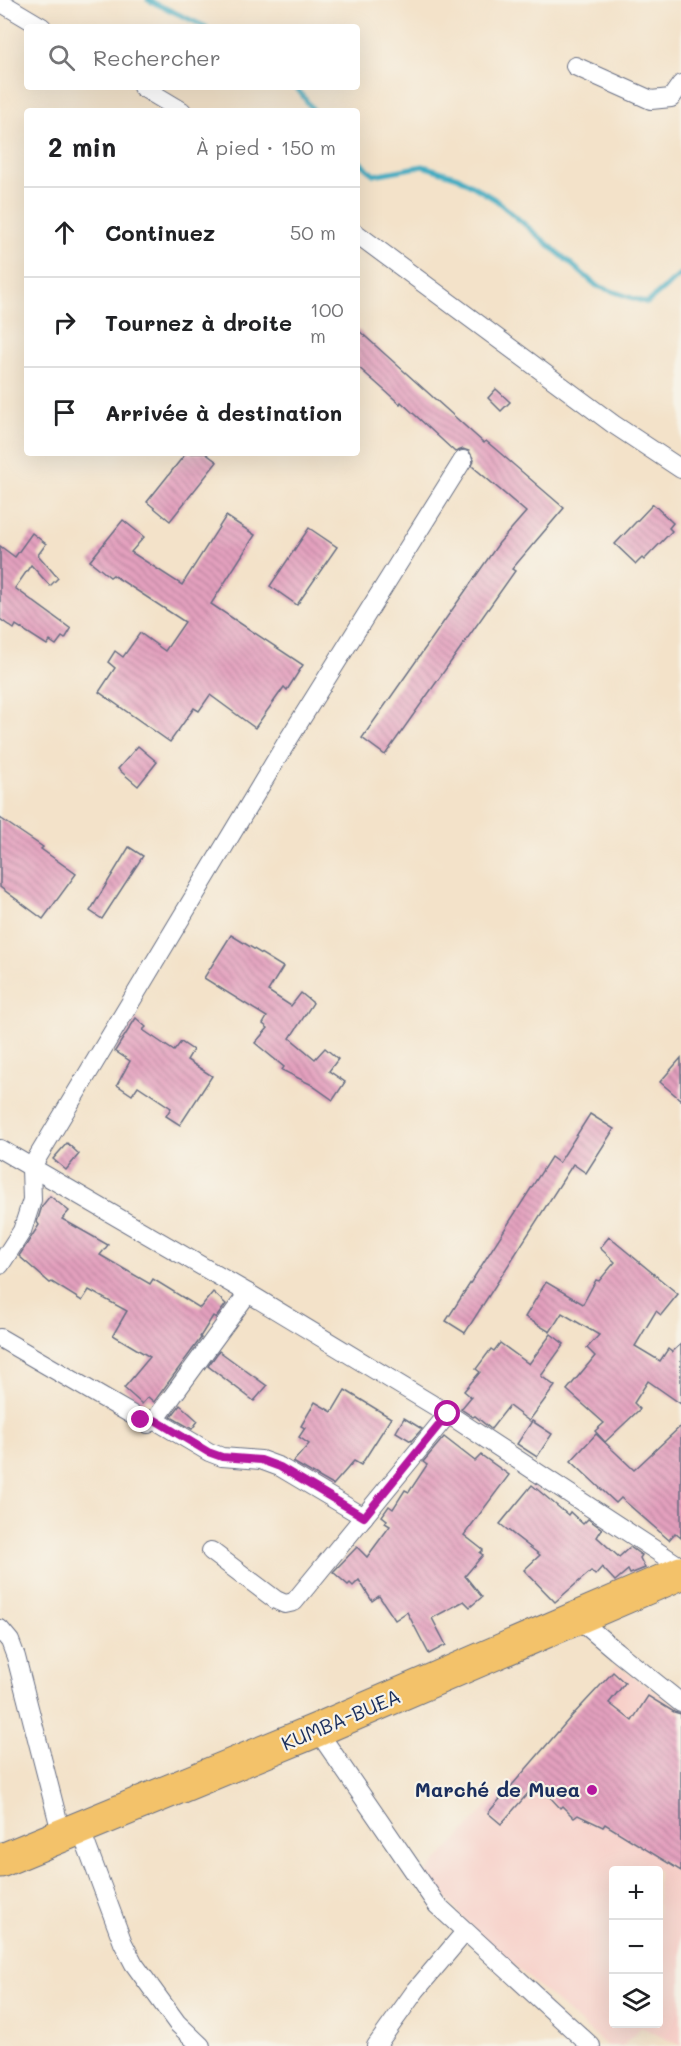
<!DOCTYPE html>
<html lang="fr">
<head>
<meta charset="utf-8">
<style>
	:root { --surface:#fff; --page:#f2f2f2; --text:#202124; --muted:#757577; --line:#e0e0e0 }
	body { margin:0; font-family:Mali,sans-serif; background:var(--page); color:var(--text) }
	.controls { position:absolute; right:18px; bottom:18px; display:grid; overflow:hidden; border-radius:6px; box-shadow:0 6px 24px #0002 }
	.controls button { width:54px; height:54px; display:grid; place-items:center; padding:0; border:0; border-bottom:2px solid var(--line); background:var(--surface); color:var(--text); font:30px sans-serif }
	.stop { position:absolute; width:18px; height:18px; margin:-14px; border:4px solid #b5179e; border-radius:50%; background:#fff }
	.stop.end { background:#b5179e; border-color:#fff; box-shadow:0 2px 6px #0008 }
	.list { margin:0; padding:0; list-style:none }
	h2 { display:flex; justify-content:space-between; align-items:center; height:78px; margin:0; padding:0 24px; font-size:26px }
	h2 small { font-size:20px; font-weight:400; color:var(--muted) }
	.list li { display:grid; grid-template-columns:39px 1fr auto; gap:18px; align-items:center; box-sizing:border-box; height:90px; padding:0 24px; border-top:2px solid var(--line) }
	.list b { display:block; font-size:22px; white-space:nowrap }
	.list em { font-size:20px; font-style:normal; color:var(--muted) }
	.icon { flex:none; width:33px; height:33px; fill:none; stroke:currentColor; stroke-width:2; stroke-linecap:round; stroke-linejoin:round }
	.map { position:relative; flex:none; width:681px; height:2046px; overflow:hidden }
	.search { position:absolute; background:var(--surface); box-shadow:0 6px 24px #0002; left:24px; top:24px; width:336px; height:66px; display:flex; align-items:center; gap:15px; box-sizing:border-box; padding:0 21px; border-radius:6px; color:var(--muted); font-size:22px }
	.panel { position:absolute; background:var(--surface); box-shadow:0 6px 24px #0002; left:24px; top:108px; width:336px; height:348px; border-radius:6px }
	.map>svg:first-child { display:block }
</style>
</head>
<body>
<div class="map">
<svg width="681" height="2046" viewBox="0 0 681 2046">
	<defs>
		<pattern id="building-back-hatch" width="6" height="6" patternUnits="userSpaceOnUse" patternTransform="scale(1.5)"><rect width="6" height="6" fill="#e4a0be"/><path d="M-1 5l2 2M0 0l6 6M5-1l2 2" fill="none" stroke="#b8839e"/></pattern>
	</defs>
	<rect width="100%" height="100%" fill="#f7f3e8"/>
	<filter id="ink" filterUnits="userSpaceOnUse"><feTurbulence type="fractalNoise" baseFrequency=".0167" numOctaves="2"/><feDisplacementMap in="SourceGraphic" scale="12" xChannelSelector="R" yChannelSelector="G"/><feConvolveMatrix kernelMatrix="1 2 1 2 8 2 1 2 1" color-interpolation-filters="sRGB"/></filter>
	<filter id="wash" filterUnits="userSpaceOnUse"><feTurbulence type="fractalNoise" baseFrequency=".008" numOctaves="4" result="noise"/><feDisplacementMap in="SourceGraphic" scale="24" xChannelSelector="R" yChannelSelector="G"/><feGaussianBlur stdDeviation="1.35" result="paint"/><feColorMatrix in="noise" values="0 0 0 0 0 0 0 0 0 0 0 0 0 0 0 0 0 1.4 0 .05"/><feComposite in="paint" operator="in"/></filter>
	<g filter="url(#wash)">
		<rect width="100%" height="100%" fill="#f3e2c9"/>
		<path fill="#f7d0c9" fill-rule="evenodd" d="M616,1666L681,1709V2046L641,2027L623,2046H607L475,1931L425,1874ZM614,1870H658V2024H614Z"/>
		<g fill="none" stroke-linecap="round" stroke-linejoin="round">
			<g stroke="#41abc1" stroke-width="5">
				<path d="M148,0L206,27"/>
				<path d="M296,87L314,111"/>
				<path d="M357,159L374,175L423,166L458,177L496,200L597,286L647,303L681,274"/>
			</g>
		</g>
		<g id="blocks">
			<g fill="url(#building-back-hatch)">
				<path d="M357,329L484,443L486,441L564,508L512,569L515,571L385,755L362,738L499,543L526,512L472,466L474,460L469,451L463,449L455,452L401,402L400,404L357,366Z"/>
				<path d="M496,389L510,402L501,411L488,398Z"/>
				<path d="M186,453H205L217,462L170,521L147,502Z"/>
				<path d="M653,504L673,523L669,528L672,531L644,560L642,558L636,564L615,544Z"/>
				<path d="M226,516L255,535L211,604L303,665L287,690L284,687L255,728L210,695L199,711L194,708L170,742L99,692L115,668L108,662L115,651L123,657L140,633L165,651L185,622L113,575L110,577L90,561L123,520L144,537L131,552L182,585Z"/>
				<path d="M309,528L337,547L297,605L270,586Z"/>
				<path d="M32,533L46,544L38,555L58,578L50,586L31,565L15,588L71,629L65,639L62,637L56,645L50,641L47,645L16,625L14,629L0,619V546L15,557Z"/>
				<path d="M138,746L157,762L138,786L118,769Z"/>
				<path d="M0,818L43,847L41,849L76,874L43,919L0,887Z"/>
				<path d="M129,847L143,856L102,919L90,911Z"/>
				<path d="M231,935L283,967L268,991L291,1006L301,993L313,1003L290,1038L315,1059L325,1048L338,1059L329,1071L345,1082L333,1100L310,1084L282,1070L284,1067L255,1043L268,1028L263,1024L267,1017L204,978Z"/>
				<path d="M136,1018L146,1027L143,1030L174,1051L181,1042L193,1050L187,1060L212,1076L180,1125L166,1116L171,1108L138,1086L132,1095L117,1085L130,1061L115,1051Z"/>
				<path d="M681,1058V1100L660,1082Z"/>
				<path d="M590,1114L614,1129L586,1173L573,1164L465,1333L446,1321L551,1157L559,1163Z"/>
				<path d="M67,1143L79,1154L66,1170L53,1159Z"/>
				<path d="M50,1196L69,1211L62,1219L108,1245L100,1255L150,1284L153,1279L200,1308L213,1292L226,1304L216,1318L213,1316L200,1337L201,1338L154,1402L148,1397L142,1404L124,1388L150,1357L113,1335L127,1311L89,1290L82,1301L52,1282L50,1283L19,1256L39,1225L37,1222L42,1206Z"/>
				<path d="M609,1237L678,1294L661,1315L656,1311L635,1346L660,1361L668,1349L672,1352L681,1344V1404L648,1381L634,1403L640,1409L605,1442L595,1431L604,1423L567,1390L595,1356L587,1348L599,1335L562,1313L550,1332L525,1317L546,1282L583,1304L596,1280L599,1281L615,1262L600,1248Z"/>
				<path d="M551,1334L564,1344L541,1376L555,1386L529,1421L509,1406L491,1429L475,1416L473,1417L461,1409L471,1397L464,1391L480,1372L476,1369L491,1349L494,1351L500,1343L529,1364Z"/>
				<path d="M219,1351L267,1386L254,1401L208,1366Z"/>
				<path d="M345,1390L391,1418L361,1465L354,1461L333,1485L293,1462L309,1444L299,1437L305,1428L301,1426L315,1402L332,1412Z"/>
				<path d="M180,1405L198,1421L192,1429L171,1417Z"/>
				<path d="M404,1418L422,1429L411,1441L396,1432Z"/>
				<path d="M532,1421L552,1434L537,1457L517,1444Z"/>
				<path d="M681,1426V1538L675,1533L669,1540L621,1498L616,1503L571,1461L596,1434L634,1470Z"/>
				<path d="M444,1437L475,1461L481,1455L509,1475L464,1535L483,1550L480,1553L483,1555L465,1576L482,1597L470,1607L464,1601L432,1618L446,1645L429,1654L407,1612L395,1620L379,1596L372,1601L359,1580L353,1586L350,1583L348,1585L333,1572L357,1547L367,1557L390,1526L385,1523L387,1520L382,1516L389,1506L393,1509L405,1490L409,1492L427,1465L423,1462Z"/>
				<path d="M532,1485L568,1515L570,1512L583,1524L588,1519L602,1529L597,1537L619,1557L630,1547L640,1554L642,1555L640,1558L645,1568L630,1574L628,1570L615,1581L602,1567L595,1575L591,1571L555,1602L524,1570L540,1555L500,1524Z"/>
				<path d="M613,1672L625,1683L609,1703L632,1721L648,1696L674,1712L681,1714V1871L605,1824L603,1827L578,1815L574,1818L562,1806L560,1808L537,1783L501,1824L488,1813L570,1718Z"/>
			</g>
		</g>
	</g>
	<g filter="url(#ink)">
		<use href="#blocks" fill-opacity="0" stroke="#676e83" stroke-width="1.5"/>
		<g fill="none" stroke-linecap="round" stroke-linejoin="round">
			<defs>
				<g id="street">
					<path d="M0,2L42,27"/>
					<path d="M575,66L651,100L671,98L681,84"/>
					<path d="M142,87L182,111"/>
					<path d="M357,234L613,424L681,469"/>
					<path d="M0,1149L248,1293L448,1414L681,1567"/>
					<path d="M0,1265L22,1231L32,1200L31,1168L288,740L463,460"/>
					<path d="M0,1338L148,1424L155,1420L248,1293"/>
					<path d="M155,1420L209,1452L222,1457L261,1460L280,1467L364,1517"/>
					<path d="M211,1551L276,1600L285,1604L294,1602L448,1414"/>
					<path d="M577,1618L616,1651L681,1703"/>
					<path d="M0,1629L10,1641L16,1657L62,1836"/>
					<path d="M317,1730L437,1905L591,2046"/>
					<path d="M80,1828L123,1943L134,1964L177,2023L201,2046"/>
					<path d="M376,2046L416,1990L465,1932"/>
				</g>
				<path id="highway" d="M0,1861L317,1730L681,1573"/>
			</defs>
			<use href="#street" stroke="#676e83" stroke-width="20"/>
			<use href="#highway" stroke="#676e83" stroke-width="35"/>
			<use href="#street" stroke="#fff" stroke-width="18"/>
			<use href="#highway" stroke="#f3c26a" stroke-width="33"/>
		</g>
	</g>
	<g fill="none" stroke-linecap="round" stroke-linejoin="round" filter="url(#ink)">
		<path stroke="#b5179e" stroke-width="8" d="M141,1420L148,1424L155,1420L208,1452L222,1457L261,1460L280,1467L364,1517L448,1414"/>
	</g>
	<circle fill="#b5179e" stroke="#f7f3e8" stroke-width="2" cx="592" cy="1790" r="6"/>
	<g text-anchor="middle" stroke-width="4.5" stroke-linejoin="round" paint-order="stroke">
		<g font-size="20" fill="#1b2f5e" stroke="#f7f3e8">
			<text transform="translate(341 1720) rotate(-23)" y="7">KUMBA-BUEA</text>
		</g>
		<g font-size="20" font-weight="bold" fill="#1b2f5e" stroke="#f7f3e8" text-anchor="end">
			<text x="580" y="1797">Marché de Muea</text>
		</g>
	</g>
</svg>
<div class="controls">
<button>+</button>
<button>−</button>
<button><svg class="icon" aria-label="layers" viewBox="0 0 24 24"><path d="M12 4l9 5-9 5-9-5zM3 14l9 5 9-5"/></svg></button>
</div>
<div class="stop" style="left:448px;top:1414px"></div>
<div class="stop end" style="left:141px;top:1420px"></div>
<div class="search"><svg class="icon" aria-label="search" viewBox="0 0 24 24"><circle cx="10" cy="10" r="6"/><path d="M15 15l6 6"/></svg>Rechercher</div>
<section class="panel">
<h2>2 min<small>À pied · 150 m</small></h2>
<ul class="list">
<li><svg class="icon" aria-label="ahead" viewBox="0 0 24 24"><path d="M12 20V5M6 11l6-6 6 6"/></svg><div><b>Continuez</b></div><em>50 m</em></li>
<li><svg class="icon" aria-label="right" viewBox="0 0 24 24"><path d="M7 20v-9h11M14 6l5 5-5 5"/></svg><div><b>Tournez à droite</b></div><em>100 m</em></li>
<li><svg class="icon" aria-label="arrive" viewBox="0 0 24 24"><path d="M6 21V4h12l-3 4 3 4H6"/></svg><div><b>Arrivée à destination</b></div></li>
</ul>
</section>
</div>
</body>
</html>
